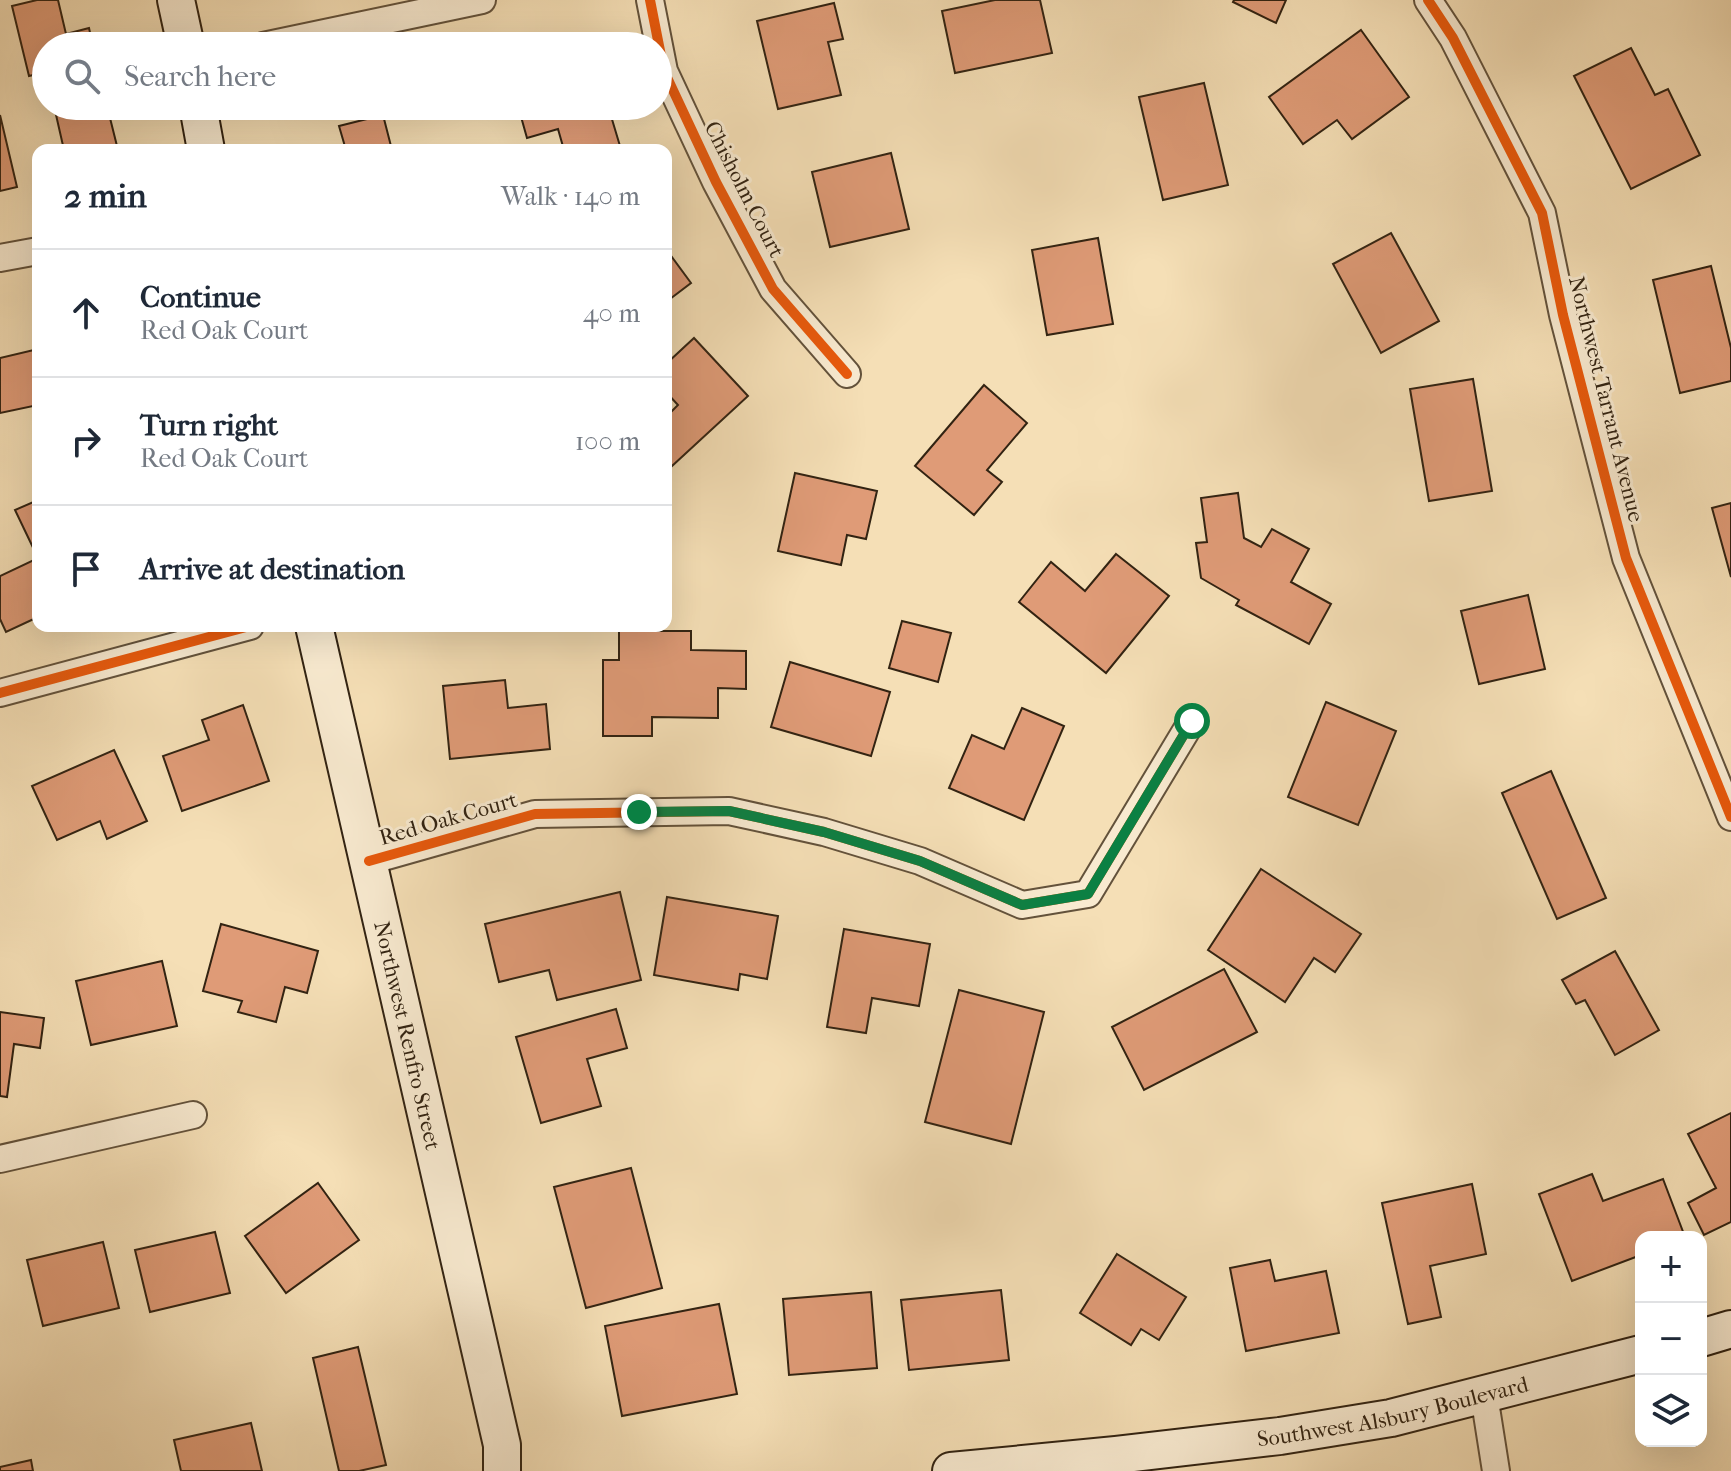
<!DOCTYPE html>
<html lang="en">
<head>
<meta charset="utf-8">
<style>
	:root { --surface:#fff; --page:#f6f6f7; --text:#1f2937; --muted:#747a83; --line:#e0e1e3 }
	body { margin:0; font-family:"IM FELL French Canon",serif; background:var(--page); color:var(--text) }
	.controls { position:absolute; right:24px; bottom:24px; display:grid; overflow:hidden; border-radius:16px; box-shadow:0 8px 32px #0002 }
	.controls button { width:72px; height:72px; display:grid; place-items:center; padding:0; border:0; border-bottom:2px solid var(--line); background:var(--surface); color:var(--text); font:40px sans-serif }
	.stop { position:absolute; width:24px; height:24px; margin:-18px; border:6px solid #0b8043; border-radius:50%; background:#fff }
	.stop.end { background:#0b8043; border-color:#fff; box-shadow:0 2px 8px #0008 }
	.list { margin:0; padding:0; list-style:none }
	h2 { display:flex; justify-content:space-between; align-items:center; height:104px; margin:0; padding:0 32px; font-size:34px }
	h2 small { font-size:26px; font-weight:400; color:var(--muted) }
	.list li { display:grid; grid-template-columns:52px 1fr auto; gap:24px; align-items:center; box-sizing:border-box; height:128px; padding:0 32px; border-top:2px solid var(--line) }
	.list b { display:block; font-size:30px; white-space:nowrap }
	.list p { margin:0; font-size:26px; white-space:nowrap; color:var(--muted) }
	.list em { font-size:26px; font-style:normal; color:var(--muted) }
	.icon { flex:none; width:44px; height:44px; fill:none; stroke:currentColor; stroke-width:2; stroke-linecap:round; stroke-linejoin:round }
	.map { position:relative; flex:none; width:1731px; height:1471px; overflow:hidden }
	.search { position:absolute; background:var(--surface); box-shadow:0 8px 32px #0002; left:32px; top:32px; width:640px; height:88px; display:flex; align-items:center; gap:20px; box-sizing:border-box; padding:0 28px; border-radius:44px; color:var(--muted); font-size:30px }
	.panel { position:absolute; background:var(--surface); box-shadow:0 8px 32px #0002; left:32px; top:144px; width:640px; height:488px; border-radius:16px }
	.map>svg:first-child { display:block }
</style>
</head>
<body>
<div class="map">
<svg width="1731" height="1471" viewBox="0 0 1731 1471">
	<rect width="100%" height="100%" fill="#f5dfb6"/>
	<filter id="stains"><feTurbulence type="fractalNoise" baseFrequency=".0025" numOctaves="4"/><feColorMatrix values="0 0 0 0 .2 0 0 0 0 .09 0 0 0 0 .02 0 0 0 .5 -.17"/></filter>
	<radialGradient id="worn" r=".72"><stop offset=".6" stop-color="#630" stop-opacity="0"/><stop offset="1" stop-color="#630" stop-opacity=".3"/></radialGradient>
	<g fill="#df9b77" stroke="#322312" stroke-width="2">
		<path d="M37,0H58L66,34L89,28L93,46H46V72L29,76L12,6Z"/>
		<path d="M995,0H1040L1052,53L955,73L942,11Z"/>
		<path d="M1234,0H1286L1276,23L1233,2Z"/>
		<path d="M834,3L843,39L828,42L841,95L778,109L757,21Z"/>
		<path d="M1361,30L1409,97L1352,139L1337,120L1303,144L1269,97Z"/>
		<path d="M1631,48L1655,95L1668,89L1700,155L1631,189L1574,76Z"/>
		<path d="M1204,83L1228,185L1163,200L1139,97Z"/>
		<path d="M54,106H107L118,150H64Z"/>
		<path d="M518,106H608L620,146L607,150H564L558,129L527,138Z"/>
		<path d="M0,115L17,187L0,191Z"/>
		<path d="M383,115L392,150H346L339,126Z"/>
		<path d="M891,153L909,229L830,247L812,172Z"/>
		<path d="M1391,233L1439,321L1381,353L1333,264Z"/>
		<path d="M1098,238L1113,324L1047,335L1032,250Z"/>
		<path d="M666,249L691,283L666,302Z"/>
		<path d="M1711,266L1731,348V381L1680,393L1653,280Z"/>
		<path d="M694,338L748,396L672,466L666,459V417L678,405L666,392V364Z"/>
		<path d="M38,349V405L0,413V358Z"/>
		<path d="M1473,379L1492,491L1429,501L1410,389Z"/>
		<path d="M984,385L1027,423L987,470L1002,482L974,515L915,466Z"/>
		<path d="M795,473L877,491L866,539L847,535L841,565L778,551Z"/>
		<path d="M1238,493L1244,538L1261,547L1272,529L1309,549L1291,582L1331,604L1309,644L1236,605L1239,600L1201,578L1196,543L1207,542L1201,498Z"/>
		<path d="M38,500V558L15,510Z"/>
		<path d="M1731,503V577L1712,508Z"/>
		<path d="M1116,554L1169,596L1106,673L1019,602L1051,562L1085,591Z"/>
		<path d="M38,558V617L6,632L0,619V576Z"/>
		<path d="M1528,595L1545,669L1479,684L1461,611Z"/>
		<path d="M902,621L951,633L938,682L889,668Z"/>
		<path d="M619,631H691V650L746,651V689L718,688V718L652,717V736H603V660H619Z"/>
		<path d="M790,662L890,692L871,756L771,727Z"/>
		<path d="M505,680L508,708L546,704L550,749L450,759L443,686Z"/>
		<path d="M1326,702L1396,731L1358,825L1288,797Z"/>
		<path d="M243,705L269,781L182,811L163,756L209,740L202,720Z"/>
		<path d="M1022,708L1064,726L1024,820L949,788L972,735L1004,749Z"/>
		<path d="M114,750L147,821L107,839L100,821L57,840L32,786Z"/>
		<path d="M1551,771L1606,898L1557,919L1502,793Z"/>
		<path d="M1261,869L1361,934L1335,972L1314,958L1285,1002L1208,950Z"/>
		<path d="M620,892L641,980L557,1000L549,970L499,982L485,924Z"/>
		<path d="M667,897L778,916L767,979L740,974L738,990L654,975Z"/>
		<path d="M221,924L318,951L307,993L285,987L276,1022L238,1012L242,1001L203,991Z"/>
		<path d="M844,929L930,944L919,1006L872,998L866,1033L827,1027Z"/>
		<path d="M1615,951L1659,1030L1615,1055L1585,1000L1576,1004L1562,980Z"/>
		<path d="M162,961L177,1026L91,1045L76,981Z"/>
		<path d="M1224,969L1257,1032L1144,1090L1112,1027Z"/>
		<path d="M959,990L1044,1012L1011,1144L925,1122Z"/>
		<path d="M616,1009L627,1048L587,1059L601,1106L541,1123L516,1037Z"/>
		<path d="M0,1012L44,1018L40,1048L14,1044L7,1097L0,1096Z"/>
		<path d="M1731,1113V1222L1704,1235L1688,1203L1716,1188L1688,1134Z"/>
		<path d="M631,1168L662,1288L586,1308L554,1187Z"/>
		<path d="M1592,1174L1603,1201L1663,1179L1685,1237H1641V1255L1572,1281L1539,1194Z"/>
		<path d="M318,1183L359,1240L286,1293L245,1236Z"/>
		<path d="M1472,1184L1486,1254L1430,1266L1441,1317L1408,1324L1382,1203Z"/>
		<path d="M215,1232L230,1293L150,1312L135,1250Z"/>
		<path d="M103,1242L119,1308L43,1326L27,1260Z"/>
		<path d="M1117,1254L1186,1297L1159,1340L1141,1329L1131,1345L1080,1313Z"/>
		<path d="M1270,1260L1275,1281L1326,1271L1339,1333L1246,1351L1230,1268Z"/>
		<path d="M1001,1290L1009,1360L909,1370L901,1300Z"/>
		<path d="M871,1292L877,1368L789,1375L783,1299Z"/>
		<path d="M719,1304L737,1394L622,1416L605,1326Z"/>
		<path d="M358,1347L386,1465L359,1471H339L313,1358Z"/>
		<path d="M251,1423L262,1471H181L174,1440Z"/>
		<path d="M31,1460L33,1471H0V1467Z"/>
	</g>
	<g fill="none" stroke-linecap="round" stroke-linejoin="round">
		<defs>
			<g id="street">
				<path d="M650,0L664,71L716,182L773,289L847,374"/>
				<path d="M1428,0L1453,38L1542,213L1563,315L1626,558L1731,817"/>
				<path d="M263,46L482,0"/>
				<path d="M0,258L38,251"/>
				<path d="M0,693L250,626"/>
				<path d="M369,861L535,814L729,811L824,832L920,861L1022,905L1088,894L1192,721"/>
				<path d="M0,1159L193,1115"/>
				<path d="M1484,1395L1496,1471"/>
			</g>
			<g id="secondary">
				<path d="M176,0L186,46"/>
				<path d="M198,106L206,150"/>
				<path id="s1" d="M314,626L502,1445V1471"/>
				<path d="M1701,1338L1731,1329"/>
				<path id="s2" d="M951,1471L1116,1455L1280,1436L1391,1418L1641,1354"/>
			</g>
		</defs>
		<use href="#street" stroke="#63523b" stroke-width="30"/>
		<use href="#secondary" stroke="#322312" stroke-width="40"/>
		<use href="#street" stroke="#f8ead0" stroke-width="26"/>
		<use href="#secondary" stroke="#f8ead0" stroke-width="36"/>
		<defs>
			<g id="cycleway">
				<path d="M650,0L664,71L716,182L773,289L847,374"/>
				<path d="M1428,0L1453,38L1542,213L1563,315L1626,558L1731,817"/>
				<path d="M0,693L250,626"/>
				<path d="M369,861L535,814L729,811L824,832L920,861L1022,905L1088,894L1192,721"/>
			</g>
		</defs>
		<use href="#cycleway" stroke="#f8ead0" stroke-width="15"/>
		<use href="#cycleway" stroke="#e8590c" stroke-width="10"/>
	</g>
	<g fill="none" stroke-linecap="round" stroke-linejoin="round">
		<path stroke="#0b8043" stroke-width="10" d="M639,812L729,811L824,832L920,861L1022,905L1088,894L1192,721"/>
	</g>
	<g text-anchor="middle" stroke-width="6" stroke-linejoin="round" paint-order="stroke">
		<g font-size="22" fill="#322312" stroke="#f8ead0">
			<text transform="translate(745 189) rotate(63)" y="8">Chisholm Court</text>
			<text transform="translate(1607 399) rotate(76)" y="8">Northwest Tarrant Avenue</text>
			<text transform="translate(448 818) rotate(-16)" y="8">Red Oak Court</text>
			<text dy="8" stroke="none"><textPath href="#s1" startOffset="420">Northwest Renfro Street</textPath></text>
			<text dy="8" stroke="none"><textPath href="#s2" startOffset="446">Southwest Alsbury Boulevard</textPath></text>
		</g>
	</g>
	<rect width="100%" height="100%" filter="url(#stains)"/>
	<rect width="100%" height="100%" fill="url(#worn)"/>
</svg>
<div class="controls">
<button>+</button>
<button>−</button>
<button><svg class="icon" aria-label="layers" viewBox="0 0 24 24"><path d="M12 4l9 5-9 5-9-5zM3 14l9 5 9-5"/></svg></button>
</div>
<div class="stop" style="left:1192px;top:721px"></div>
<div class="stop end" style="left:639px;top:812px"></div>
<div class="search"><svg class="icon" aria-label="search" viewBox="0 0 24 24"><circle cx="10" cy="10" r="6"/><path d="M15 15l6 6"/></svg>Search here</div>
<section class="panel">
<h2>2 min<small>Walk · 140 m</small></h2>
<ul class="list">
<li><svg class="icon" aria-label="ahead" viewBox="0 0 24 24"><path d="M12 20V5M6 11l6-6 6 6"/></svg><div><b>Continue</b><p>Red Oak Court</p></div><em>40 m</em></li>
<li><svg class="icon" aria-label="right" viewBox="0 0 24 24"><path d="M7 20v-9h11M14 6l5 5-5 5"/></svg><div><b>Turn right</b><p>Red Oak Court</p></div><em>100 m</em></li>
<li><svg class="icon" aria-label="arrive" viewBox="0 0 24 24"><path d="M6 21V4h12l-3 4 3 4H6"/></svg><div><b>Arrive at destination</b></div></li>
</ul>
</section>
</div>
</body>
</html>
